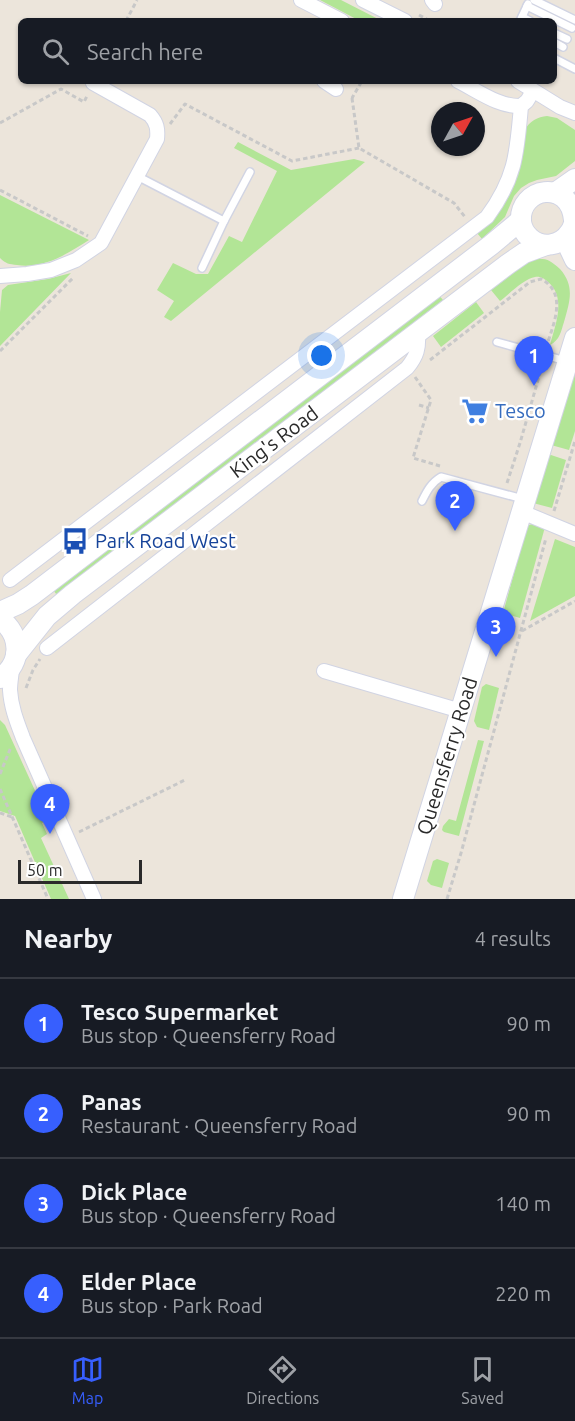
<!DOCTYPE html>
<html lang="en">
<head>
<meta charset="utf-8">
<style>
	:root { --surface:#171b24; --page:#20242c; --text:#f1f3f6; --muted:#9ea1a6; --line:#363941; --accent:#375ffe }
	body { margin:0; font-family:Ubuntu,sans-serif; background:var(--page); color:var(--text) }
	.compass { position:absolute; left:431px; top:102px; width:54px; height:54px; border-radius:50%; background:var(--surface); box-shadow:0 2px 4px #0004; rotate:50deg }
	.scale { position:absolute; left:18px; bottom:15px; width:124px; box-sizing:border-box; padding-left:6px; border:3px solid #2a2a2a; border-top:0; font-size:16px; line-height:21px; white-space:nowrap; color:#2a2a2a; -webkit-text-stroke:4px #fff; paint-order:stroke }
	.you { position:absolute; left:322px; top:356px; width:21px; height:21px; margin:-15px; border:4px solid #fff; border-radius:50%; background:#1a73e8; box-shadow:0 0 0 9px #1a73e833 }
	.badge { display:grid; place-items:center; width:39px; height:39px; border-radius:50%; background:var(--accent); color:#fff; font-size:20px; font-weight:700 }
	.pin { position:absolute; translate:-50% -50px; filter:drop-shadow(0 2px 3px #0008) }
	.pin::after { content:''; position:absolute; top:32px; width:21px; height:18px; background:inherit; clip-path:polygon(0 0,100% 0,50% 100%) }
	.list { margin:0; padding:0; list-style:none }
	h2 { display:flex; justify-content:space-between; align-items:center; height:78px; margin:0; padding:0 24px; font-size:26px }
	h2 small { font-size:20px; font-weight:400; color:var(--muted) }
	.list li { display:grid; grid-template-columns:39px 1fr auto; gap:18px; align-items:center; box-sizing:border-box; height:90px; padding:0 24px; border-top:2px solid var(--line) }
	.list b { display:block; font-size:22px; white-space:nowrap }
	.list p { margin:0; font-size:20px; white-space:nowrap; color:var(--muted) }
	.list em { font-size:20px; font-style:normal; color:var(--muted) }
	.icon { flex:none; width:33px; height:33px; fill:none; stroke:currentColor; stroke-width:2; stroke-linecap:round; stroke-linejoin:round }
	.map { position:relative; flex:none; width:575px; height:899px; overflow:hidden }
	.search { position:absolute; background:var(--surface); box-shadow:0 2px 4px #0004; left:18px; right:18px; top:18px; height:66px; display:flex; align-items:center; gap:15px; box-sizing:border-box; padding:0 21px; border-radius:9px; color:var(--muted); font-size:22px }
	.sheet { height:438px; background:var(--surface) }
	nav { display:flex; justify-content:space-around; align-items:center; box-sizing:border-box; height:84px; border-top:2px solid var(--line); background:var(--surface); font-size:16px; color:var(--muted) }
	nav a { display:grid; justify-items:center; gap:3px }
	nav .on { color:var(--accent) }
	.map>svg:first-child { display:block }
</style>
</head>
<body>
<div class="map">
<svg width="575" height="899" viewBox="0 0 575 899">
	<rect width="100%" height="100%" fill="#ece5db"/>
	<g fill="#b2e596">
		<path d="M320,0H341L382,21H360Z"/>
		<path d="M547,116L557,118L575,130V161L556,176L537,180L529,183L521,188L514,196L505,217L482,239L477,233C499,215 515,192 520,163C522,153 521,140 525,130C529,121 538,117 547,116Z"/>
		<path d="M238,142L291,170L354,159L365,162L171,321L164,317L174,301L157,290L173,263L196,274H208L229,236L242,242L277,171L234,148Z"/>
		<path d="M0,195L89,240C67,254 44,269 17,265C9,264 6,264 0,258Z"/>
		<path d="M535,259C547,258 551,261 560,269C575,286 570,301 564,322C561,331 560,340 550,345C555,325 567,298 548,282C545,279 540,276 535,277C525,278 508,295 500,301L491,290L525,264Z"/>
		<path d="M71,273L0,346V312L2,290L8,285L48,279Z"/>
		<path d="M438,294L443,300L57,595L53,590Z"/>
		<path d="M476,302L484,313L441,347L433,336Z"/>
		<path d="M575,366V431L569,450L551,445Z"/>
		<path d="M548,454L566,460L552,508L533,503Z"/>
		<path d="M532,524L545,527L520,618L503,613L527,526Z"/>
		<path d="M555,539L575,547V596L530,621Z"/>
		<path d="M486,684L499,688L489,730L477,727L474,721L482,687Z"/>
		<path d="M0,720L5,725L48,819L42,823L47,834L41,838L69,899H51L15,816L0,811Z"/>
		<path d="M478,740L484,741L459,836L444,832L442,830L443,826L449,819L456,821Z"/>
		<path d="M437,859L449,863L442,888L431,885L427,881L433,861Z"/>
	</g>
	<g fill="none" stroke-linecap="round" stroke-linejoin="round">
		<defs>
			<g id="lane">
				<path d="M534,0L575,20"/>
				<path d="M527,6L572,28"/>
				<path d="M522,17L530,21"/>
				<path d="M520,21L528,4"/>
				<path d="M554,33L567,39"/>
				<path d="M554,42L563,47"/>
				<path d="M554,58L575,69"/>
				<path d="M137,176L224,221L250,172"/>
				<path d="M202,268L224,221"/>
				<path d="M497,342L566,361"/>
				<path d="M422,501C427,491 431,483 441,477L523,499"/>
			</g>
			<g id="street">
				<path d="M301,0L342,21"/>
				<path d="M363,0L405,21"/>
				<path d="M432,0L435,4"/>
				<path d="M324,81L336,89"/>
				<path d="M458,81C478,91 499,107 521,106"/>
				<path d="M518,81L560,107L575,113"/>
				<path d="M0,276L27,274L51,270L76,260L101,243L157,139C158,129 157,123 150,115L93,83"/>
				<path d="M522,512L575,534"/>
				<path d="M10,580L487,217C516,178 517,152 521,106L527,101L533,91"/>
				<path d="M47,648L407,368C417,356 419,348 418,333"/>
				<path d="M12,666C12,674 10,682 10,690C11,707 17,722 23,738L94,899"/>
				<path d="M324,671L461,711"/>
			</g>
			<g id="secondary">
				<path d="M555,193L575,179"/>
				<path d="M574,220C570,178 518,187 521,222C522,228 525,234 530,238C542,249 561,246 570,232C573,228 574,224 575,219"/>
				<path d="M565,239L575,260"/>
				<path d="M0,612L18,604L32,595L491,245L521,220"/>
				<path d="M0,619C21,634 23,663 0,678"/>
				<path d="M16,655L47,616L73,594L508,264L524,253L546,245"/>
				<path d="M403,899L575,338"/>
			</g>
		</defs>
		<use href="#lane" stroke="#d1d4e3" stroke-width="10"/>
		<use href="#street" stroke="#d1d4e3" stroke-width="16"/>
		<use href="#secondary" stroke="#d1d4e3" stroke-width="22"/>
		<g stroke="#c8c8c8" stroke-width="3" stroke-dasharray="4.5 3" stroke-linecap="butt">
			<path d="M419,15L430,21"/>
			<path d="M126,21L137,0"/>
			<path d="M351,98H352L362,81"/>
			<path d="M352,98L359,148L454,203L465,217"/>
			<path d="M0,123L61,89L84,102L87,96"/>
			<path d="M170,124L185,104L292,161L359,148"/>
			<path d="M0,190L88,236"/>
			<path d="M0,351L73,278"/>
			<path d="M430,360L530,282L541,279C544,281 547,282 549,285C565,300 552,328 547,345"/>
			<path d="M415,377L431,400L413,458L440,466"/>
			<path d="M419,405L429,408"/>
			<path d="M507,483L520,443L542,366"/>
			<path d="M554,511L575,441"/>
			<path d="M522,631L575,601"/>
			<path d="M26,688L33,670L40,659"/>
			<path d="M0,774L11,747"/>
			<path d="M0,789L48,899"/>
			<path d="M0,813L12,817"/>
			<path d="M79,832L185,780"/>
			<path d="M447,899L461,853L546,538"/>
		</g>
		<use href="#lane" stroke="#fff" stroke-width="7"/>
		<use href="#street" stroke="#fff" stroke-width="14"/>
		<use href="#secondary" stroke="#fff" stroke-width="20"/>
	</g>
	<defs>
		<symbol id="supermarket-bare" viewBox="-9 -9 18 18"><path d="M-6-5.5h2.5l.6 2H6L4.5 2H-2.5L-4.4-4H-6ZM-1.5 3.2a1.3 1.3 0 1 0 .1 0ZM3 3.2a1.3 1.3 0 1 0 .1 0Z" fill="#3f7fe0" stroke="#fff" stroke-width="2.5" paint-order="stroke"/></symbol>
		<symbol id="bus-bare" viewBox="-9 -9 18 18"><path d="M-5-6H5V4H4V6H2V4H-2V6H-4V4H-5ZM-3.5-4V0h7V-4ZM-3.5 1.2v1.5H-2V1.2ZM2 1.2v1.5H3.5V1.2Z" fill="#1a4fb4" stroke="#fff" stroke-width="2.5" paint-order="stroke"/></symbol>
	</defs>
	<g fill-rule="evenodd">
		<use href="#supermarket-bare" x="456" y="392" width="38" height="38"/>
		<use href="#bus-bare" x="56" y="522" width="38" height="38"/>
	</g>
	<g text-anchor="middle" stroke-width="4.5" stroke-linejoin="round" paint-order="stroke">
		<g font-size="20" fill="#366cbe" stroke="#fff" text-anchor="start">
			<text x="495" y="418">Tesco</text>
		</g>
		<g font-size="20" fill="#2a2a2a" stroke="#fff">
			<text transform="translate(274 442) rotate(-37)" y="7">King's Road</text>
			<text transform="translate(447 756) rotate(-73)" y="7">Queensferry Road</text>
		</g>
		<g font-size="20" fill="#164399" stroke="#fff" text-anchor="start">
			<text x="95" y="548">Park Road West</text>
		</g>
	</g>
</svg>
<svg class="compass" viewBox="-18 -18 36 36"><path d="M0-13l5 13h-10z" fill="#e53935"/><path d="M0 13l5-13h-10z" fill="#9ea1a6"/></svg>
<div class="scale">50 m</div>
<div class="you"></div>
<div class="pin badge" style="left:534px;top:386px">1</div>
<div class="pin badge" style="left:455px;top:531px">2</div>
<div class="pin badge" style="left:496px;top:657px">3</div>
<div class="pin badge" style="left:50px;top:834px">4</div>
<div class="search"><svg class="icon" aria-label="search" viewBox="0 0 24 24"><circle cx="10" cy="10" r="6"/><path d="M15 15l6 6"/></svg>Search here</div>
</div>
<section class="sheet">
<h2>Nearby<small>4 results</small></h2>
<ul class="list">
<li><span class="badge">1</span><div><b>Tesco Supermarket</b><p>Bus stop · Queensferry Road</p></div><em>90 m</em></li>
<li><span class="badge">2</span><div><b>Panas</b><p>Restaurant · Queensferry Road</p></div><em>90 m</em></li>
<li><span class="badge">3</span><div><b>Dick Place</b><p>Bus stop · Queensferry Road</p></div><em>140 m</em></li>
<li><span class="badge">4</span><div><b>Elder Place</b><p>Bus stop · Park Road</p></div><em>220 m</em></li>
</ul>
</section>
<nav>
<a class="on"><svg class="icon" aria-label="map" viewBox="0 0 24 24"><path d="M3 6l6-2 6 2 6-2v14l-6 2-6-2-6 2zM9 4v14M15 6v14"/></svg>Map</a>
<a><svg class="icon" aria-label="directions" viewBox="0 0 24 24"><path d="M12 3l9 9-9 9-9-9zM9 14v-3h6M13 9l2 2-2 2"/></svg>Directions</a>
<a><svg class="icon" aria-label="saved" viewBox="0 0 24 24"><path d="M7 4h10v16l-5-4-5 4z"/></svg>Saved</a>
</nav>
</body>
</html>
